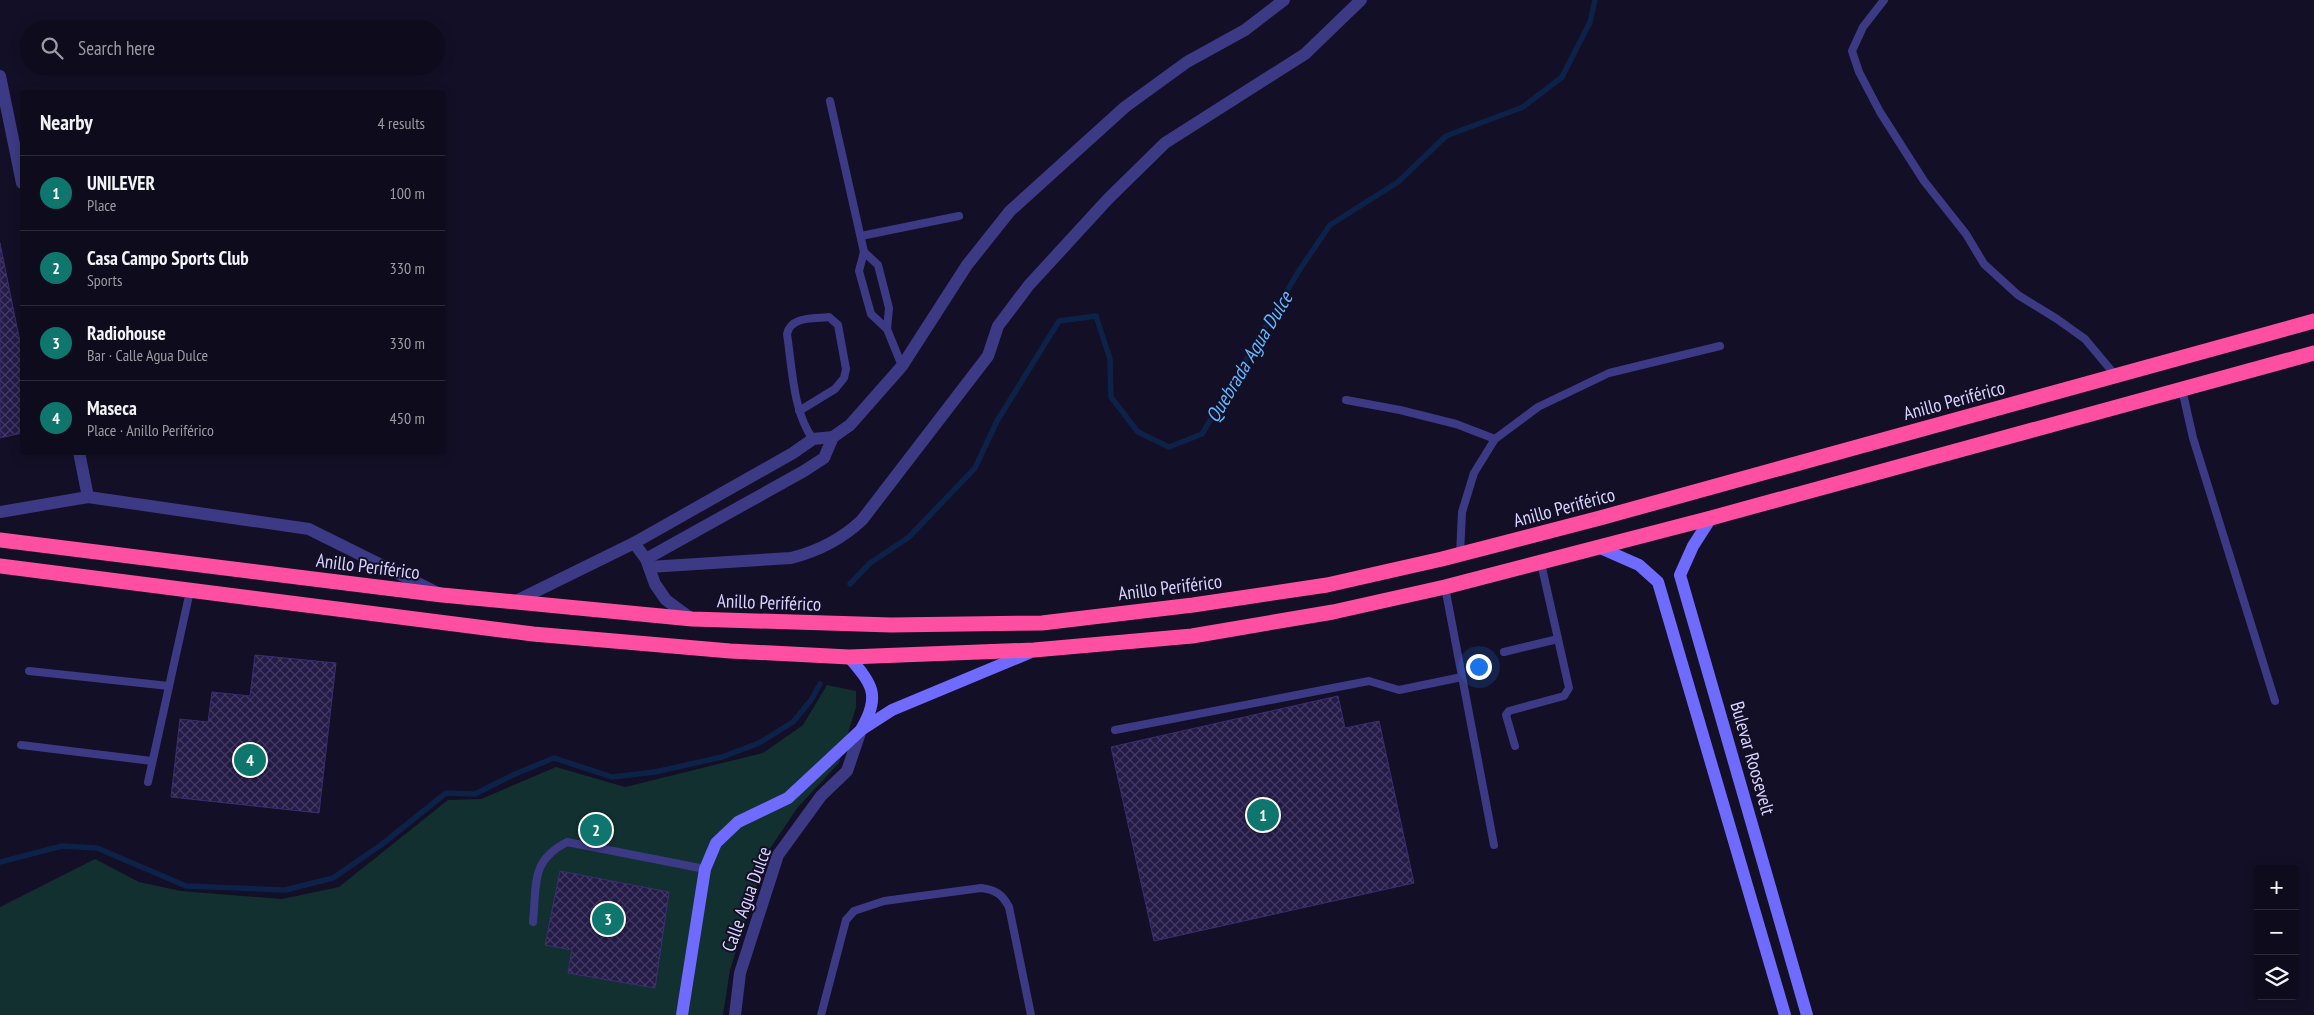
<!DOCTYPE html>
<html lang="en">
<head>
<meta charset="utf-8">
<style>
	:root { --surface:#0e0b1c; --page:#1c1929; --text:#f1f3f6; --muted:#9b9ba3; --line:#2e2b3b; --accent:#0f766e }
	body { margin:0; font-family:"PT Sans Narrow",sans-serif; background:var(--page); color:var(--text) }
	.controls { position:absolute; right:15px; bottom:15px; display:grid; overflow:hidden; border-radius:5px; box-shadow:0 2px 12px #0003 }
	.controls button { width:45px; height:45px; display:grid; place-items:center; padding:0; border:0; border-bottom:1px solid var(--line); background:var(--surface); color:var(--text); font:25px sans-serif }
	.you { position:absolute; left:1478px; top:666px; width:18px; height:18px; margin:-12px; border:4px solid #fff; border-radius:50%; background:#1a73e8; box-shadow:0 0 0 8px #1a73e833 }
	.badge { display:grid; place-items:center; width:32px; height:32px; border-radius:50%; background:var(--accent); color:#fff; font-size:16px; font-weight:700 }
	.pin { position:absolute; translate:-50% -50%; border:2px solid #fff; box-shadow:0 1px 5px #0006 }
	.list { margin:0; padding:0; list-style:none }
	h2 { display:flex; justify-content:space-between; align-items:center; height:65px; margin:0; padding:0 20px; font-size:21px }
	h2 small { font-size:16px; font-weight:400; color:var(--muted) }
	.list li { display:grid; grid-template-columns:32px 1fr auto; gap:15px; align-items:center; box-sizing:border-box; height:75px; padding:0 20px; border-top:1px solid var(--line) }
	.list b { display:block; font-size:19px; white-space:nowrap }
	.list p { margin:0; font-size:16px; white-space:nowrap; color:var(--muted) }
	.list em { font-size:16px; font-style:normal; color:var(--muted) }
	.icon { flex:none; width:28px; height:28px; fill:none; stroke:currentColor; stroke-width:2; stroke-linecap:round; stroke-linejoin:round }
	.map { position:relative; flex:none; width:2314px; height:1015px; overflow:hidden }
	.search { position:absolute; background:var(--surface); box-shadow:0 2px 12px #0003; left:20px; top:20px; width:425px; height:55px; display:flex; align-items:center; gap:12px; box-sizing:border-box; padding:0 18px; border-radius:28px; color:var(--muted); font-size:19px }
	.panel { position:absolute; background:var(--surface); box-shadow:0 2px 12px #0003; left:20px; top:90px; width:425px; height:365px; border-radius:5px }
	.map>svg:first-child { display:block }
</style>
</head>
<body>
<div class="map">
<svg width="2314" height="1015" viewBox="0 0 2314 1015">
	<defs>
		<pattern id="building-cross-hatch" width="8" height="8" patternUnits="userSpaceOnUse" patternTransform="scale(1.25)"><rect width="8" height="8" fill="#241b47"/><path d="M0 0l8 8M0 8l8-8" fill="none" stroke="#433b63"/></pattern>
	</defs>
	<rect width="100%" height="100%" fill="#130f26"/>
	<path fill="#12302f" d="M827,685L856,691V707L839,763L798,807L767,853L730,970L723,1015H0V907L95,859L139,882L181,891L282,899L339,887L448,800L481,799L556,767L625,787L763,753L803,725Z"/>
	<g fill="none" stroke-linecap="round" stroke-linejoin="round">
		<g stroke="#0c2248" stroke-width="5.5">
			<path d="M850,584L870,563L909,537L975,468L997,421L1059,321L1096,316L1110,359L1111,397L1138,432L1169,447L1202,434L1300,269L1330,225L1398,182L1446,136L1523,107L1562,77L1590,22L1595,0"/>
			<path d="M0,862L62,846L97,848L186,886L285,890L333,878L381,845L446,793L475,794L515,774L554,758L612,777L655,772L722,757L759,743L793,722L811,700L820,684"/>
		</g>
	</g>
	<g fill="url(#building-cross-hatch)" stroke="#3b2d73">
		<path d="M0,243L22,352V433L0,438Z"/>
		<path d="M255,655L336,663L319,813L171,797L180,719L208,722L212,692L250,696Z"/>
		<path d="M1338,696L1345,728L1379,721L1414,883L1154,941L1111,747Z"/>
		<path d="M560,871L669,892L655,988L568,973L572,950L545,945Z"/>
	</g>
	<g fill="none" stroke-linecap="round" stroke-linejoin="round">
		<g stroke="#3d3a85" stroke-width="8">
			<path d="M1884,0L1863,27L1852,51L1859,72L1880,112L1924,181L1966,234L1984,264L2018,295L2057,319L2085,339L2116,376"/>
			<path d="M830,101L864,252L859,271L871,314L887,329"/>
			<path d="M861,236L959,216"/>
			<path d="M864,252L878,265L889,308L887,329L902,366"/>
			<path d="M2182,389L2193,438L2275,701"/>
			<path d="M1346,400L1400,410L1456,424L1495,439"/>
			<path d="M799,411L835,389L844,378L846,369L838,325L829,317C814,319 791,316 787,334C792,366 793,413 813,439"/>
			<path d="M1460,554L1462,512L1474,473L1495,439L1538,407L1609,373L1720,346"/>
			<path d="M1445,587L1494,845"/>
			<path d="M1504,652L1558,639"/>
			<path d="M29,671L169,686"/>
			<path d="M1115,730L1369,681L1399,690L1462,677"/>
			<path d="M21,745L152,761"/>
			<path d="M1515,746L1506,715L1509,711L1564,696L1569,688L1541,563"/>
			<path d="M148,782L190,591"/>
			<path d="M533,922C537,884 530,861 567,842L705,869"/>
			<path d="M821,1015L846,920L854,911L884,901L981,888C996,890 1002,894 1009,907L1031,1015"/>
		</g>
		<g stroke="#3d3a85" stroke-width="12">
			<path d="M0,76L22,183"/>
			<path d="M79,452L88,497"/>
			<path d="M0,512L88,497L309,529L436,592"/>
			<path d="M634,543L646,559L655,584L666,600L692,619"/>
			<path d="M646,559L804,471L824,458L833,437L850,425L902,366L967,265L1010,211L1125,107L1187,62L1245,30L1284,0"/>
			<path d="M649,567L791,558C819,551 841,540 862,520L988,356L998,326L1029,285L1108,199L1165,143L1305,54L1361,0"/>
			<path d="M512,603L634,543L793,453L813,439L833,437"/>
			<path d="M735,1015L740,973L778,855L821,796L847,771L861,730"/>
		</g>
		<g stroke="#6f6bff" stroke-width="12">
			<path d="M1711,518L1693,546L1680,575L1807,1015"/>
			<path d="M1598,547L1639,565L1658,582L1785,1015"/>
			<path d="M849,657C872,684 881,695 862,728"/>
			<path d="M682,1015L705,869L716,843L738,822L788,798L861,730L892,710L1029,653"/>
		</g>
		<g stroke="#ff4fa3" stroke-width="15">
			<path d="M0,540L442,595L692,619L891,625L1042,623L1193,605L1327,585L1442,559L1600,518L2314,321"/>
			<path d="M0,566L533,634L730,651L849,657L1034,650L1192,636L1333,612L1445,587L1711,518L2314,353"/>
		</g>
	</g>
	<g text-anchor="middle" stroke-width="4" stroke-linejoin="round" paint-order="stroke">
		<g font-size="19" fill="#d9d4ff" stroke="#130f26">
			<text transform="translate(1954 400) rotate(-15)" y="7">Anillo Periférico</text>
			<text transform="translate(1564 507) rotate(-15)" y="7">Anillo Periférico</text>
			<text transform="translate(368 566) rotate(7)" y="7">Anillo Periférico</text>
			<text transform="translate(1170 587) rotate(-7)" y="7">Anillo Periférico</text>
			<text transform="translate(769 602) rotate(2)" y="7">Anillo Periférico</text>
			<text transform="translate(1753 758) rotate(74)" y="7">Bulevar Roosevelt</text>
			<text transform="translate(746 899) rotate(-70)" y="7">Calle Agua Dulce</text>
		</g>
		<g font-size="20" font-style="italic" fill="#62b6ff" stroke="#130f26">
			<text transform="translate(1249 357) rotate(-59)" y="7">Quebrada Agua Dulce</text>
		</g>
	</g>
</svg>
<div class="controls">
<button>+</button>
<button>−</button>
<button><svg class="icon" aria-label="layers" viewBox="0 0 24 24"><path d="M12 4l9 5-9 5-9-5zM3 14l9 5 9-5"/></svg></button>
</div>
<div class="you"></div>
<div class="pin badge" style="left:1263px;top:815px">1</div>
<div class="pin badge" style="left:596px;top:830px">2</div>
<div class="pin badge" style="left:608px;top:919px">3</div>
<div class="pin badge" style="left:250px;top:760px">4</div>
<div class="search"><svg class="icon" aria-label="search" viewBox="0 0 24 24"><circle cx="10" cy="10" r="6"/><path d="M15 15l6 6"/></svg>Search here</div>
<section class="panel">
<h2>Nearby<small>4 results</small></h2>
<ul class="list">
<li><span class="badge">1</span><div><b>UNILEVER</b><p>Place</p></div><em>100 m</em></li>
<li><span class="badge">2</span><div><b>Casa Campo Sports Club</b><p>Sports</p></div><em>330 m</em></li>
<li><span class="badge">3</span><div><b>Radiohouse</b><p>Bar · Calle Agua Dulce</p></div><em>330 m</em></li>
<li><span class="badge">4</span><div><b>Maseca</b><p>Place · Anillo Periférico</p></div><em>450 m</em></li>
</ul>
</section>
</div>
</body>
</html>
